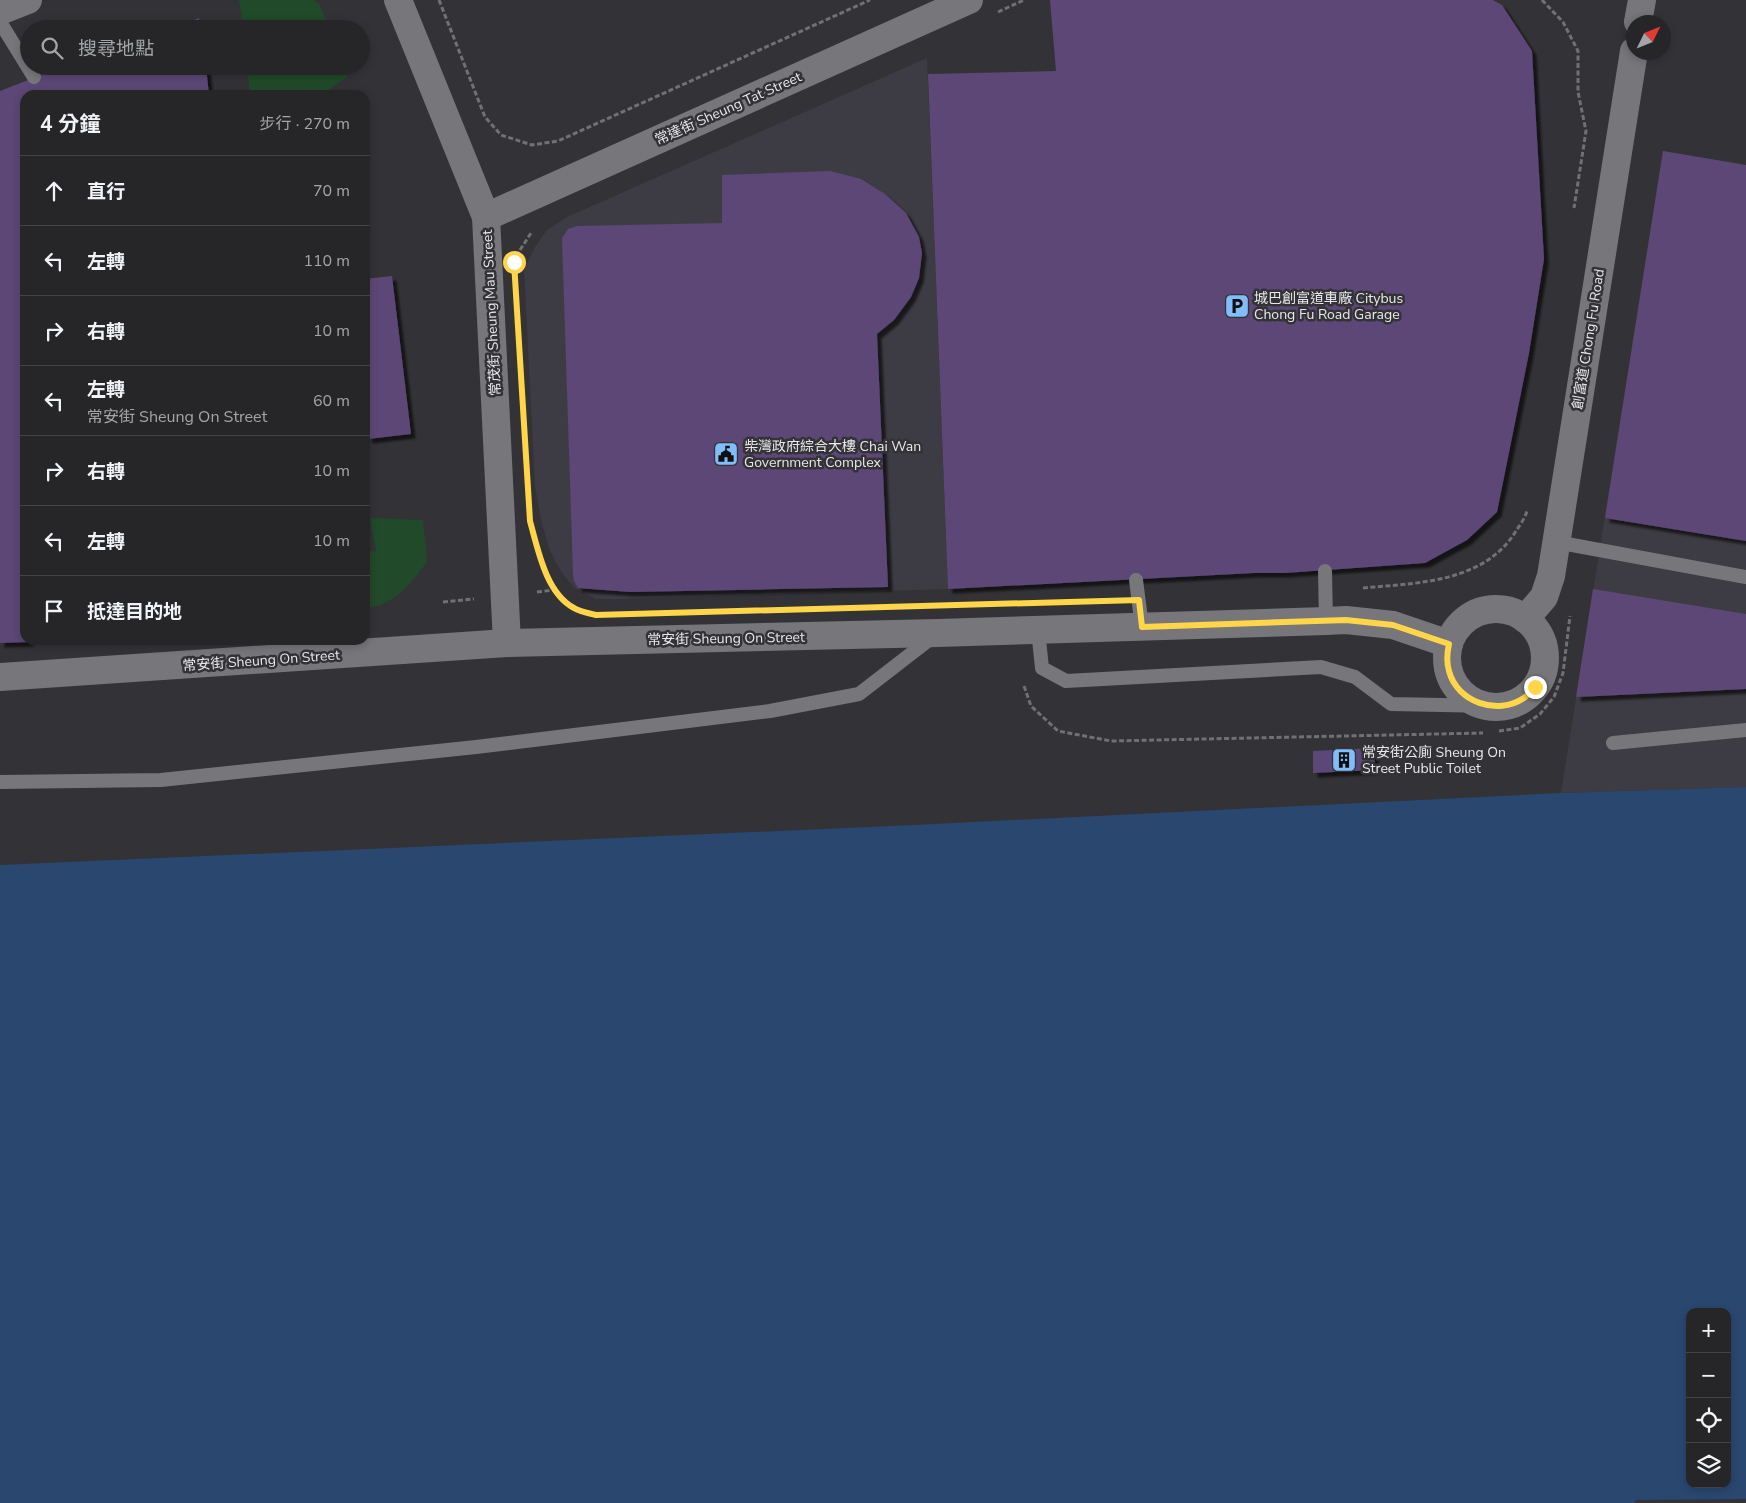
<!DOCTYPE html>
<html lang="zh-TW">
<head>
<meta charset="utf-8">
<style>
	:root { --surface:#262628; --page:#323234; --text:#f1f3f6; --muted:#a4a5a8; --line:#424345 }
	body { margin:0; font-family:"Nunito Sans","Noto Sans TC",sans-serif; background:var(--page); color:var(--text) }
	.controls { position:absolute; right:15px; bottom:15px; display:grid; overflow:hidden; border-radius:10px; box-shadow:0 2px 8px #0003 }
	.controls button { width:45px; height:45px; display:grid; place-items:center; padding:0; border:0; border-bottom:1px solid var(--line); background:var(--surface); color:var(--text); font:25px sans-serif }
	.compass { position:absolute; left:1626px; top:15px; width:45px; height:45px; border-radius:50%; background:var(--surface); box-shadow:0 2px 8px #0003; rotate:47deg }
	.stop { position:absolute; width:15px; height:15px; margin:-11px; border:4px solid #ffd54a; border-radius:50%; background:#fff }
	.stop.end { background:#ffd54a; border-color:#fff; box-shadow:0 1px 5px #0008 }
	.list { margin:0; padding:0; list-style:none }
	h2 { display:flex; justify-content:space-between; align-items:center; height:65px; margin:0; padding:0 20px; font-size:21px }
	h2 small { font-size:16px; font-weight:400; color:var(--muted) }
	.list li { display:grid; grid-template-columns:32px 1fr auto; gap:15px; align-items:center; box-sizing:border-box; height:70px; padding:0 20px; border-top:1px solid var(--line) }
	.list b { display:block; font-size:19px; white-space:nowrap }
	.list p { margin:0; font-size:16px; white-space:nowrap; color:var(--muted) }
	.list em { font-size:16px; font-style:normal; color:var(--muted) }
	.icon { flex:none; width:28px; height:28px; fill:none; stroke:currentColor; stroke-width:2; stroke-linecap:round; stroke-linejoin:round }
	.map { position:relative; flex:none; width:1746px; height:1503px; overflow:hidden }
	.search { position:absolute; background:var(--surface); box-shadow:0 2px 8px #0003; left:20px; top:20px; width:350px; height:55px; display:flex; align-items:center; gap:12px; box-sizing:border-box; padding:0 18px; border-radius:28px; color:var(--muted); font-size:19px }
	.panel { position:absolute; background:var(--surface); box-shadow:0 2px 8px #0003; left:20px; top:90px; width:350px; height:555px; border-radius:15px }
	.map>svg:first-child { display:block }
</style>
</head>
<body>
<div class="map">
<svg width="1746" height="1503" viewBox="0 0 1746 1503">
	<defs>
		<filter id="shadow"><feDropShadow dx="4.5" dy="4.5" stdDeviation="1" flood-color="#0009"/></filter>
	</defs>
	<rect width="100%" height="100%" fill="#333236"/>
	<g fill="#3d3c44">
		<path d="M927,58L948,589L617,599H595L575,588L565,577L556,563L549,548L541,520L535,486L524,269L535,247L547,230L567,217Z"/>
		<path d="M1663,151L1746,165V787L1561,793Z"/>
	</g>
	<g fill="#214a2a">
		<path d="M239,0H314L320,5L329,29H243Z"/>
		<path d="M247,66H343L347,77L321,95H250Z"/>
		<path d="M370,518L423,520L427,562C411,583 393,607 365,608V552L376,551Z"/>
	</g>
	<path fill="#2a4770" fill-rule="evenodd" d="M1746,787V1499L1636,1500L1634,1503H0V865L914,825L1561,793ZM1690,1312H1727V1484H1690Z"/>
	<g fill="#5b4776" filter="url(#shadow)">
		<path d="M1050,0H1493L1502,5L1532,51L1544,259L1529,353L1497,512L1467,540L1425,563L1285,573H1254L948,589L928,74L1056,71Z"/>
		<path d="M199,18L201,29H169Z"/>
		<path d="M64,66H206L209,95H25V640H29V642L0,643V91Z"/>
		<path d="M1663,151L1746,165V541L1605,518Z"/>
		<path d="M830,171L861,179L885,194L906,213L919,237L922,253L919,278L911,297L894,320L877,334L888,587L630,592L578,588L574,581L573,574L562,238L568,229L577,226L722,223V175Z"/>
		<path d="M392,276L411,434L368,439L365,417V279Z"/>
		<path d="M1593,589L1746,614V689L1576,697Z"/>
		<path d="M1374,748L1375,770L1313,773V751Z"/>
	</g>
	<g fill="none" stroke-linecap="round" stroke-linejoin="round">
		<g stroke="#717073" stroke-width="3" stroke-dasharray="5 2.5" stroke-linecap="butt">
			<path d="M439,0L485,117L501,135L532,145L558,141L870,0"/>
			<path d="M1542,0L1563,22L1578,51V92L1586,131L1574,208"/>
			<path d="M998,12L1024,0"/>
			<path d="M520,250L531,233"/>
			<path d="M536,544L539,555L554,590L575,609"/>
			<path d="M1363,588C1417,583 1484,583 1516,531C1520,525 1525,518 1527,511"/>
			<path d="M537,592L554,590"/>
			<path d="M443,602L474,599"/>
			<path d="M1024,686L1031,706L1058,731L1111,741L1483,733"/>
			<path d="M1499,731L1520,728L1540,714L1554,697L1563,673L1570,616"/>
		</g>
		<g stroke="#77767a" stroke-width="14">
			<path d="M0,22L34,77"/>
			<path d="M1556,542L1746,577"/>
			<path d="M1325,571L1326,621"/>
			<path d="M1136,580L1142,627"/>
			<path d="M1038,630L1042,668L1066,681L1321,667L1355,677L1391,704L1492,706"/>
			<path d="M1613,743L1746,730"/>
			<path d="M0,782L161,780L476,747L770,711L859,694L934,636"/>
		</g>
		<g stroke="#77767a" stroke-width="28">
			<path d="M398,0L486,217L507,643"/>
			<path d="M1638,22L1642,0"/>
			<path d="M486,217L969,0"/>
			<circle cx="1496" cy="658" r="49"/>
			<path d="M1525,619L1544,597L1551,576L1634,51"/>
			<path d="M0,677L507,643L938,633L1326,621L1346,620L1393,625L1449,644"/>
		</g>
		<path stroke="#77767a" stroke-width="28" d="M0,11L28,0"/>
	</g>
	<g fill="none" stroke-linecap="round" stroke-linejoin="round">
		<path stroke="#ffd54a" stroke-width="6" d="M514,262L530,521C538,550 546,593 574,608C580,612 589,613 596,615L1139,600L1142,627L1346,620L1393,625L1449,644C1447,653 1446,661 1449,671C1457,702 1497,716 1524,698C1528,695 1532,691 1535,687"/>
	</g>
	<defs>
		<symbol id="parking-square" viewBox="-11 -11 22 22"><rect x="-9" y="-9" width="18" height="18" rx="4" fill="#80bdfa" stroke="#333236"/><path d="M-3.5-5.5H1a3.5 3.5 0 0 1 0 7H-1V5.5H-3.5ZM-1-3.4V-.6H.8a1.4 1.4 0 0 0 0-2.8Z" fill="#111"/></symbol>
		<symbol id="civic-square" viewBox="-11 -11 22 22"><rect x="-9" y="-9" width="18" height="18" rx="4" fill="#80bdfa" stroke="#333236"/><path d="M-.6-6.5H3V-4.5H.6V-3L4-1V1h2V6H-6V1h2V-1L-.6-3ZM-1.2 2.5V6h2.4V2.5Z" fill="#111"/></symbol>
		<symbol id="building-square" viewBox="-11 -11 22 22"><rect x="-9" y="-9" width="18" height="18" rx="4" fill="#80bdfa" stroke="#333236"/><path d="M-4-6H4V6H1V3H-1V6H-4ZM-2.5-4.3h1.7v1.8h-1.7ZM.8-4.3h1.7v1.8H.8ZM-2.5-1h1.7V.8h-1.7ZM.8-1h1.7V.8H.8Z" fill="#111"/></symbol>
	</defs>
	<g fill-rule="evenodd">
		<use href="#parking-square" x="1223" y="292" width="28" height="28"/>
		<use href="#civic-square" x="712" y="440" width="28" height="28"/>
		<use href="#building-square" x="1330" y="746" width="28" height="28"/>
	</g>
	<g text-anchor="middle" stroke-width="5" stroke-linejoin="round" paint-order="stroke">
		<g font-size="14" fill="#e8e8ea" stroke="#333236">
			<text transform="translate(728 108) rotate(-24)" y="5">常達街 Sheung Tat Street</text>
			<text transform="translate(491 313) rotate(-93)" y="5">常茂街 Sheung Mau Street</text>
			<text transform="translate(1588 339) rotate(-81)" y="5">創富道 Chong Fu Road</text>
			<text transform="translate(726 638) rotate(-1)" y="5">常安街 Sheung On Street</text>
			<text transform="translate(261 660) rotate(-4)" y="5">常安街 Sheung On Street</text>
		</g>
		<g font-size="14" fill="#e8e8ea" stroke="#333236" text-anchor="start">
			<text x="1254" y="303">城巴創富道車廠 Citybus<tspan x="1254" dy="16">Chong Fu Road Garage</tspan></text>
			<text x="744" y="451">柴灣政府綜合大樓 Chai Wan<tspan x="744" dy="16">Government Complex</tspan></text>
			<text x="1362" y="757">常安街公廁 Sheung On<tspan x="1362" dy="16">Street Public Toilet</tspan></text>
		</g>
	</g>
</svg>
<div class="controls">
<button>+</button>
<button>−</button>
<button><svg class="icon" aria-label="locate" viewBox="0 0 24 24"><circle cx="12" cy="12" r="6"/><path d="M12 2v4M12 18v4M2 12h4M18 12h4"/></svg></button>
<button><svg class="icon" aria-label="layers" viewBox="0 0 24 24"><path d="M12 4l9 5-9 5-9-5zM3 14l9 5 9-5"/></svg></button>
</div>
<svg class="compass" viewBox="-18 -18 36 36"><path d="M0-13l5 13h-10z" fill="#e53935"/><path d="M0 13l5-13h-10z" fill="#a4a5a8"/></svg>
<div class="stop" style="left:514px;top:262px"></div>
<div class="stop end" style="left:1535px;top:687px"></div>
<div class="search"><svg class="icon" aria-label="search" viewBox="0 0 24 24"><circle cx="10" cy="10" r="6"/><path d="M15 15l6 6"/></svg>搜尋地點</div>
<section class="panel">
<h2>4 分鐘<small>步行 · 270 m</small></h2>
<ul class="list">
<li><svg class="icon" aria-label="ahead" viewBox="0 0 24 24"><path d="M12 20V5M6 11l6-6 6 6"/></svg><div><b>直行</b></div><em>70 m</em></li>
<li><svg class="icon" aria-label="left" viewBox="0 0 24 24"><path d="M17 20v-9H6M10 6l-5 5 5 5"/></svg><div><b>左轉</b></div><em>110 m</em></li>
<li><svg class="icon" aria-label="right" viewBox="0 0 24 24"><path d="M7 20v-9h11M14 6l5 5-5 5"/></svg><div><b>右轉</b></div><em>10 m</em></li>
<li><svg class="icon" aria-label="left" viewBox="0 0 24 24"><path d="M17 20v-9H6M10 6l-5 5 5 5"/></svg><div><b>左轉</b><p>常安街 Sheung On Street</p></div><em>60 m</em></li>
<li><svg class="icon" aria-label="right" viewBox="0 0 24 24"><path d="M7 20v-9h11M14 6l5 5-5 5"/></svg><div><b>右轉</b></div><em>10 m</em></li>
<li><svg class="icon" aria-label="left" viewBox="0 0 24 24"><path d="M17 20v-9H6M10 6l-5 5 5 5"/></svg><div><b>左轉</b></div><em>10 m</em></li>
<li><svg class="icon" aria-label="arrive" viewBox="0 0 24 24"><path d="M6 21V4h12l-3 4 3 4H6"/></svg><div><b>抵達目的地</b></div></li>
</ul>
</section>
</div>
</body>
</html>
